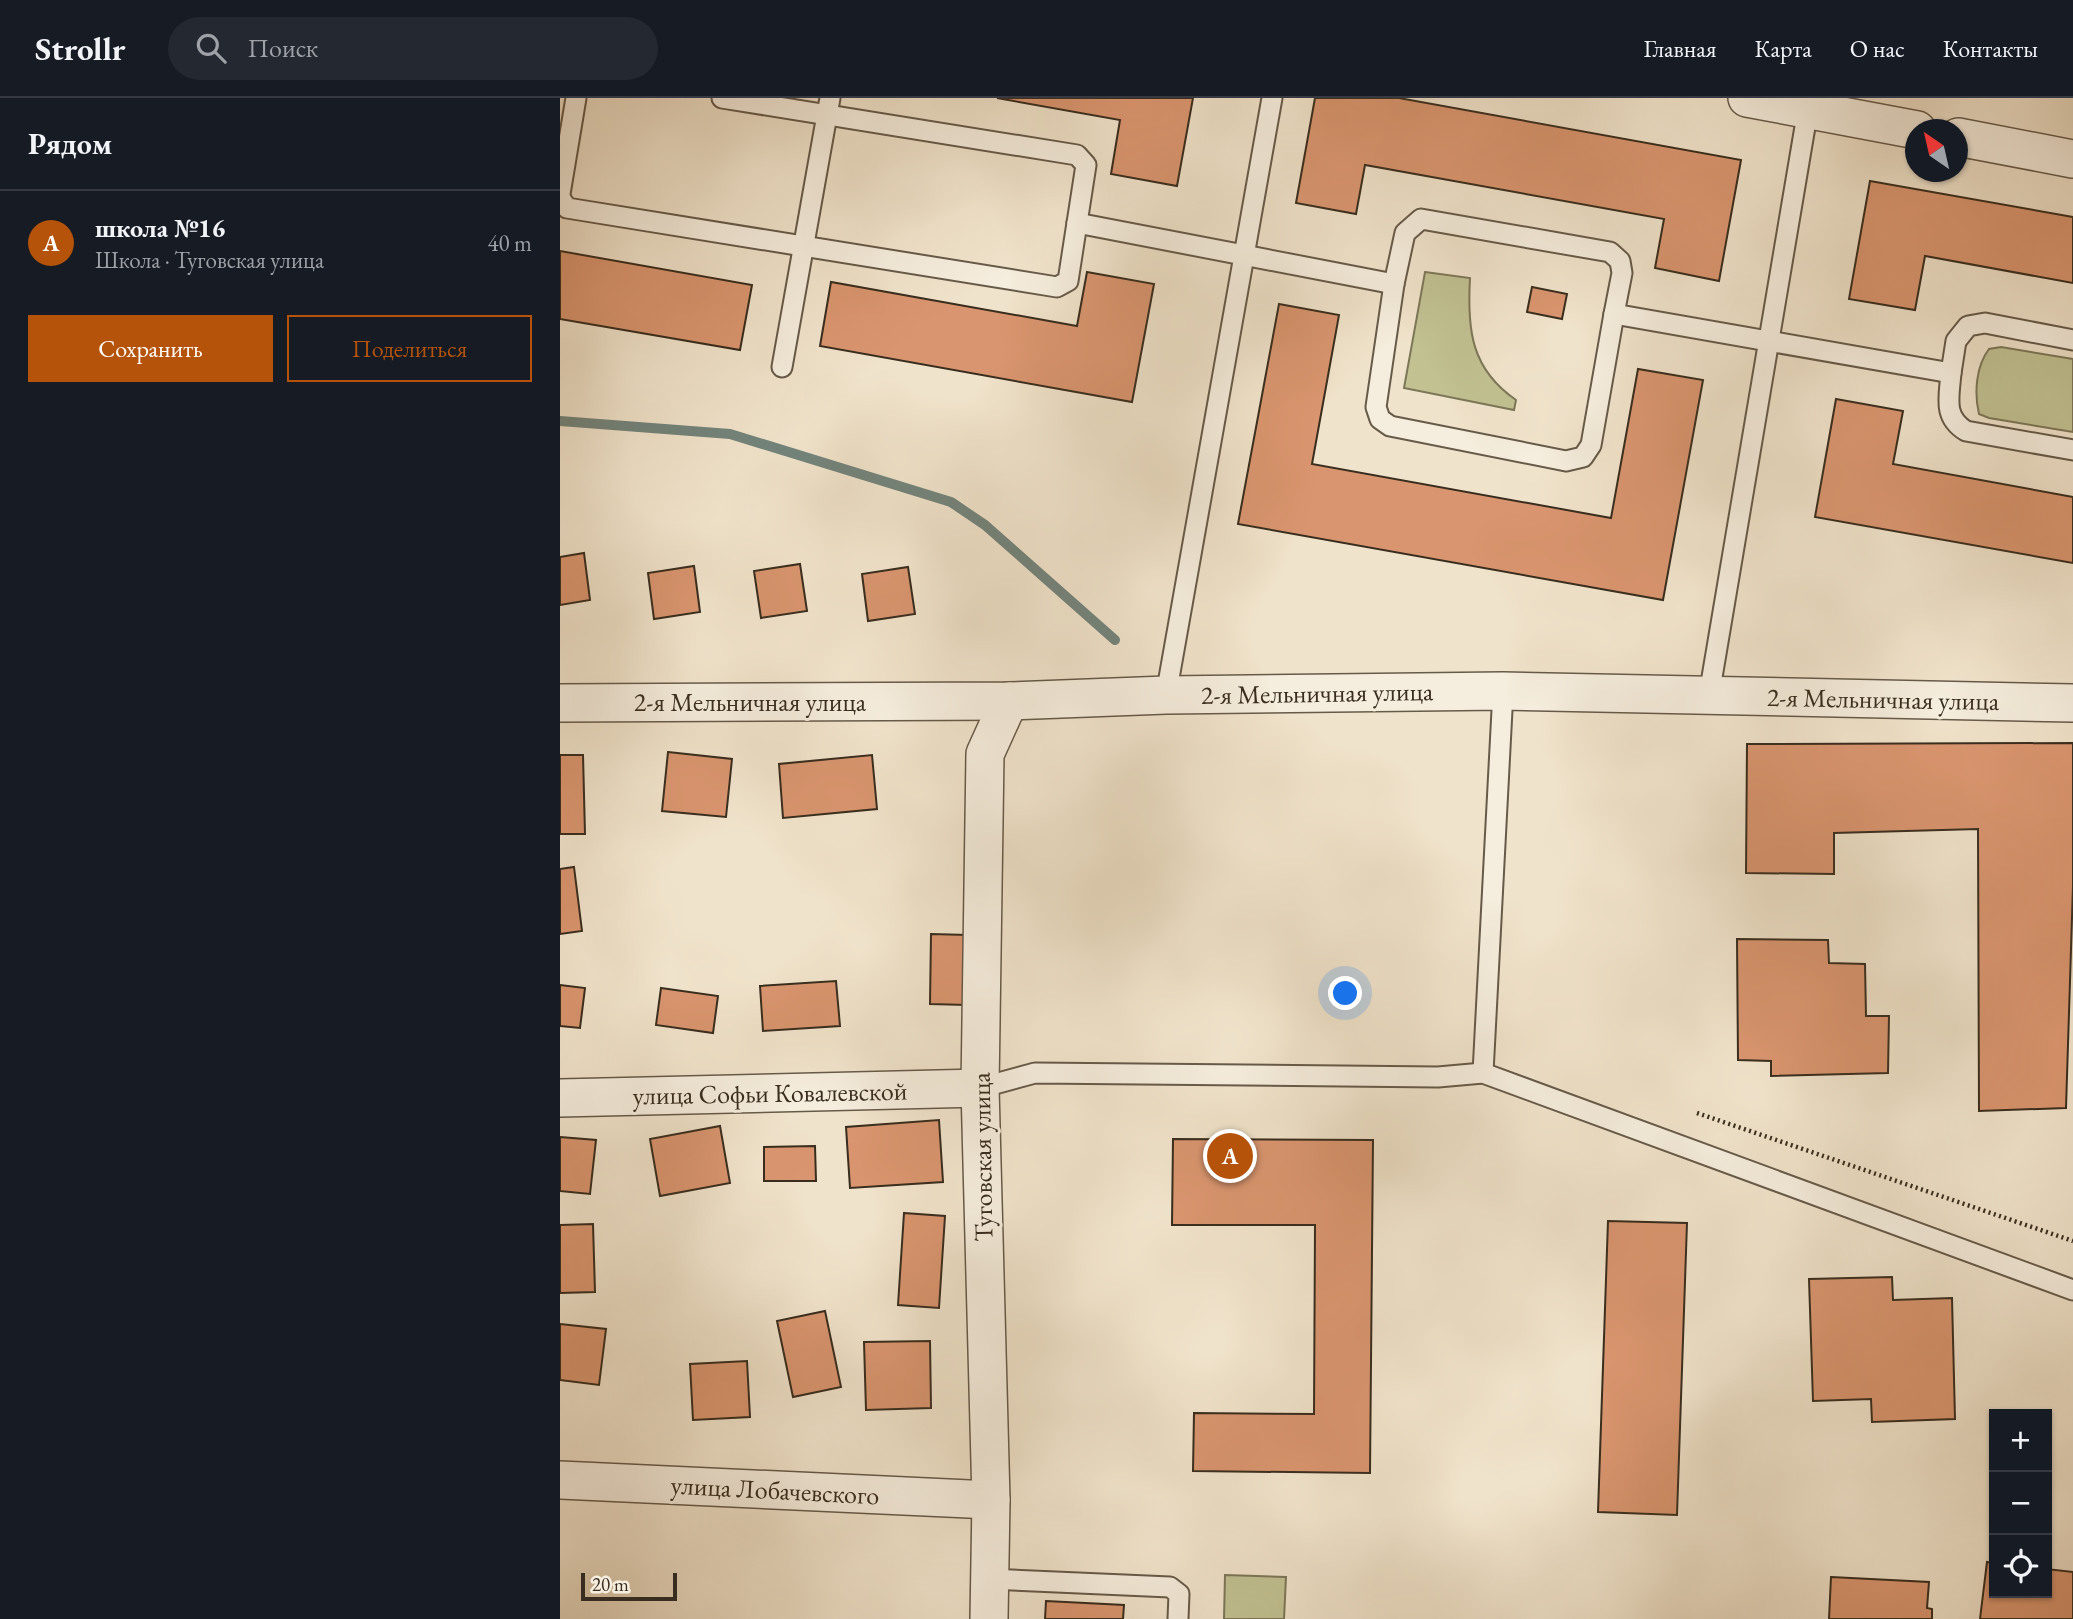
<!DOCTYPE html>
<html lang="ru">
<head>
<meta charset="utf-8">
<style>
	:root { --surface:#171b24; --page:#242831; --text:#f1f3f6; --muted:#9ea1a6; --line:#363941; --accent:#b45309 }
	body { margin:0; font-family:"EB Garamond",serif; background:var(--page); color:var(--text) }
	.controls { position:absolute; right:21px; bottom:21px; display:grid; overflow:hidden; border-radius:0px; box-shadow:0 2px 5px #0004 }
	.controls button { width:63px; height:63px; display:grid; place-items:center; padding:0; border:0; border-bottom:2px solid var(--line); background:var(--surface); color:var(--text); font:35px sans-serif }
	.compass { position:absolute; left:1345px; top:21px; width:63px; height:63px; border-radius:50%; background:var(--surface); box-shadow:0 2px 5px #0004; rotate:326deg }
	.scale { position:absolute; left:21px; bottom:18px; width:96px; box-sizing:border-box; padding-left:7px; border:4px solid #382d1e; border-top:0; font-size:19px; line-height:24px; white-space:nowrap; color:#382d1e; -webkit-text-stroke:5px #f5eddd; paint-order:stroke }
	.you { position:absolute; left:786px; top:896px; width:24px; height:24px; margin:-18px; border:5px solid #fff; border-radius:50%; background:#1a73e8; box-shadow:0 0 0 10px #1a73e833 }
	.badge { display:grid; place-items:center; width:46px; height:46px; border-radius:50%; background:var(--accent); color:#fff; font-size:23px; font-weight:700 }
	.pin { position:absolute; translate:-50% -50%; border:4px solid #fff; box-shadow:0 2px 7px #0006 }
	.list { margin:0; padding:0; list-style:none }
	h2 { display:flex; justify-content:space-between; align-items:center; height:91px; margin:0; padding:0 28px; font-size:30px }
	h2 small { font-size:23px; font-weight:400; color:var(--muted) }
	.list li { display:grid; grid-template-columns:46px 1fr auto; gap:21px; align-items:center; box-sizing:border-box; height:105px; padding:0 28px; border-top:2px solid var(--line) }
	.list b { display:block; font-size:26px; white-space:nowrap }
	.list p { margin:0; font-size:23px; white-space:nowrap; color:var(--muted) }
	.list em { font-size:23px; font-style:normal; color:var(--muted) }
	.actions { display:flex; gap:14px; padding:21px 28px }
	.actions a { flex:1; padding:16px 0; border:2px solid var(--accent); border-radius:0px; text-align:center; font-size:24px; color:var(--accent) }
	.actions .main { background:var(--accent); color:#fff }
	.icon { flex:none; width:38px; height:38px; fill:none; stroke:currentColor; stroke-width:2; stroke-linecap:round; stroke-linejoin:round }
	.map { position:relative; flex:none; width:1513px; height:1521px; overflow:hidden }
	header { display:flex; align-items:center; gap:42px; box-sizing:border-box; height:98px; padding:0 35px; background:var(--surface); border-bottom:2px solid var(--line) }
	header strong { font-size:33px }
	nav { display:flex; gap:38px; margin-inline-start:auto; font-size:24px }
	.search { width:490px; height:63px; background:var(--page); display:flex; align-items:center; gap:18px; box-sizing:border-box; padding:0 24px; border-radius:38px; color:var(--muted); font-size:26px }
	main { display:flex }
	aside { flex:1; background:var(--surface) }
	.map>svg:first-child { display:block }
</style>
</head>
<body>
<header>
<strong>Strollr</strong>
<div class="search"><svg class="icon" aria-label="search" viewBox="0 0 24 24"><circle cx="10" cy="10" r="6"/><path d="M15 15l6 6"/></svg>Поиск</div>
<nav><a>Главная</a><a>Карта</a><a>О нас</a><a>Контакты</a></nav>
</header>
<main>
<aside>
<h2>Рядом<small></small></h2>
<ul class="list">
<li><span class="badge">A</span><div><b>школа №16</b><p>Школа · Туговская улица</p></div><em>40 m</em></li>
</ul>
<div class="actions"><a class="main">Сохранить</a><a>Поделиться</a></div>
</aside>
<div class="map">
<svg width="1513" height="1521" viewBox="0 0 1513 1521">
	<rect width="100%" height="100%" fill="#f0e3cb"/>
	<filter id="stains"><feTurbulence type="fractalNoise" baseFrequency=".00286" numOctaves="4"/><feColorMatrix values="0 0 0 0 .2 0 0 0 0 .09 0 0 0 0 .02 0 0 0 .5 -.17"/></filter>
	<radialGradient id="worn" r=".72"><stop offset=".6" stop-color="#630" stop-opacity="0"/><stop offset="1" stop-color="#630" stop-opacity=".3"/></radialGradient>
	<g fill="#c1c192" stroke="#7c7758" stroke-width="2">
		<path d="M865,174L910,180C907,232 911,271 956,302L954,312L844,290Z"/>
		<path d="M1441,249L1513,261V334L1429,320L1419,316C1414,295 1416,268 1429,251Z"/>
		<path d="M665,1477L726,1479L724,1521H664Z"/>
	</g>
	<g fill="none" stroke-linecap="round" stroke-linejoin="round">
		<path stroke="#73847c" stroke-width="10" d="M0,323L170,336L391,404L425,427L555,542"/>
	</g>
	<g fill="#d9956f" stroke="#382d1e" stroke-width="2">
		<path d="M437,0H633L617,88L551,76L560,22Z"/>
		<path d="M755,0H839L1181,62L1159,183L1095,170L1104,121L805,67L796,116L736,105Z"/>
		<path d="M1310,83L1513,119V185L1365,158L1355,212L1289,201Z"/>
		<path d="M0,153L192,187L180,252L0,221Z"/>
		<path d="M527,174L594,186L572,304L260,248L271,184L517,228Z"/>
		<path d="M972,189L1007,196L1002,221L967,214Z"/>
		<path d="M719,206L779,217L752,366L1051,420L1078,271L1143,282L1103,502L678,426Z"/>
		<path d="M1276,301L1343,313L1333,366L1513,399V465L1255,419Z"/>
		<path d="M24,455L30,502L0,507V459Z"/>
		<path d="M240,466L247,513L201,520L194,473Z"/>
		<path d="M134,468L140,514L94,521L88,475Z"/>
		<path d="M348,469L355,516L308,523L302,476Z"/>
		<path d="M1513,645V788L1506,1010L1419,1013L1418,731L1274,735V776L1186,775L1187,646Z"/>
		<path d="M108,654L172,661L166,719L102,713Z"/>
		<path d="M0,657H23L25,736H0Z"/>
		<path d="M312,657L317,711L223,720L219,666Z"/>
		<path d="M14,769L22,833L0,836V771Z"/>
		<path d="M371,836L408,837L407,907L370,906Z"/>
		<path d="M1177,841L1268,842L1269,865L1305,866L1306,918H1329L1328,975L1211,978V963L1178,962Z"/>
		<path d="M276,883L280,928L203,933L200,888Z"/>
		<path d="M0,887L25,890L20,930L0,928Z"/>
		<path d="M101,890L158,898L153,935L96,927Z"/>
		<path d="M379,1022L383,1084L290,1090L286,1029Z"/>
		<path d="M160,1028L170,1085L100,1098L90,1041Z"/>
		<path d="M0,1039L36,1042L30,1096L0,1093Z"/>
		<path d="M613,1041L813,1042L810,1375L633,1373L634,1315L754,1316L755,1127H612Z"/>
		<path d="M255,1048L256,1083H204V1049Z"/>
		<path d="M344,1115L385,1118L379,1210L338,1207Z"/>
		<path d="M1048,1123L1127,1125L1117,1417L1038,1414Z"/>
		<path d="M33,1126L35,1194L0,1195V1127Z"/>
		<path d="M1332,1179L1333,1202L1392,1200L1395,1321L1312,1324L1311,1301L1253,1303L1249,1181Z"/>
		<path d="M265,1213L281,1289L233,1299L217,1223Z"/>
		<path d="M0,1226L46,1231L39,1287L0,1282Z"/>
		<path d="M370,1243L371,1310L306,1312L304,1244Z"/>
		<path d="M187,1263L190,1319L133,1322L130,1266Z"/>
		<path d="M1427,1464L1434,1465V1495H1487V1471L1513,1474V1521H1420Z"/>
		<path d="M1271,1479L1369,1484L1367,1510L1372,1511V1521H1269Z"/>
		<path d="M486,1503L564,1507L563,1521H485Z"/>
	</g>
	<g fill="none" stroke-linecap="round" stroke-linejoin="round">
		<defs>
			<g id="service">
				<path d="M0,96L16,0"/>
				<path d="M0,100L7,110L497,189L508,183L526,67L517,57L162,0"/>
				<path d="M517,125L834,186L845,135L861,121L1050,154L1060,163L1062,175L1054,216L1391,275L1396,243L1408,228L1425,225L1513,242"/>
				<path d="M834,186L816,309L820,321L830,328L1006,363L1023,359L1031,347L1054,216"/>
				<path d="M222,269L270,0"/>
				<path d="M1391,275C1389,300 1383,319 1406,333L1513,352"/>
				<path d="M606,597L712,0"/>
				<path d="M1149,597L1248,11"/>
				<path d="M923,975L943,593"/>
				<path d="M420,990L475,975L878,979L923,975L1513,1192"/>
				<path d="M429,1481L610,1489L619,1496L618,1521"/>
			</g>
			<g id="minor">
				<path d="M1187,0L1357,32"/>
				<path d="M1398,39L1513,61"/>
				<path d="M0,605L449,603L606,597L943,593L1513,605"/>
				<path d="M0,1000L420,990"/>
				<path d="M0,1382L431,1402"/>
				<path d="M429,1521L431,1402L420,990L425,656L449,603"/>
			</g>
		</defs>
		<use href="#service" stroke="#665a49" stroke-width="23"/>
		<use href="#minor" stroke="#665a49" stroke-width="40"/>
		<path stroke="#382d1e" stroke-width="4.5" stroke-dasharray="2 3.5" stroke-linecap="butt" d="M1137,1015L1513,1143"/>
		<use href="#service" stroke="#f5eddd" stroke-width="19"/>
		<use href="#minor" stroke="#f5eddd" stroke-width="37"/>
	</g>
	<g text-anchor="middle" stroke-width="6" stroke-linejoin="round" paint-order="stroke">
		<g font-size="26" fill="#382d1e" stroke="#f5eddd">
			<text transform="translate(757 595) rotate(-1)" y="9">2-я Мельничная улица</text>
			<text transform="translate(1323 601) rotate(1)" y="9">2-я Мельничная улица</text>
			<text x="190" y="613">2-я Мельничная улица</text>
			<text transform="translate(210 995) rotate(-1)" y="9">улица Софьи Ковалевской</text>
			<text transform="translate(422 1059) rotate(-91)" y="9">Туговская улица</text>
			<text transform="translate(215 1392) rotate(3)" y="9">улица Лобачевского</text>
		</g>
	</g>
	<rect width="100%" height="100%" filter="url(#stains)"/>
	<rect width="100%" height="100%" fill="url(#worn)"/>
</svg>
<div class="controls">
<button>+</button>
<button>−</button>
<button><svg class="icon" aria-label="locate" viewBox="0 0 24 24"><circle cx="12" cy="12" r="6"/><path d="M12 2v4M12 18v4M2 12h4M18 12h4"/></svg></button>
</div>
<svg class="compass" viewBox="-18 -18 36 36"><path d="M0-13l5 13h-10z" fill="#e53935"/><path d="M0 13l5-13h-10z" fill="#9ea1a6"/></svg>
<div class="scale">20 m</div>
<div class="you"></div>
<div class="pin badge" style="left:670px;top:1058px">A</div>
</div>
</main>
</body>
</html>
